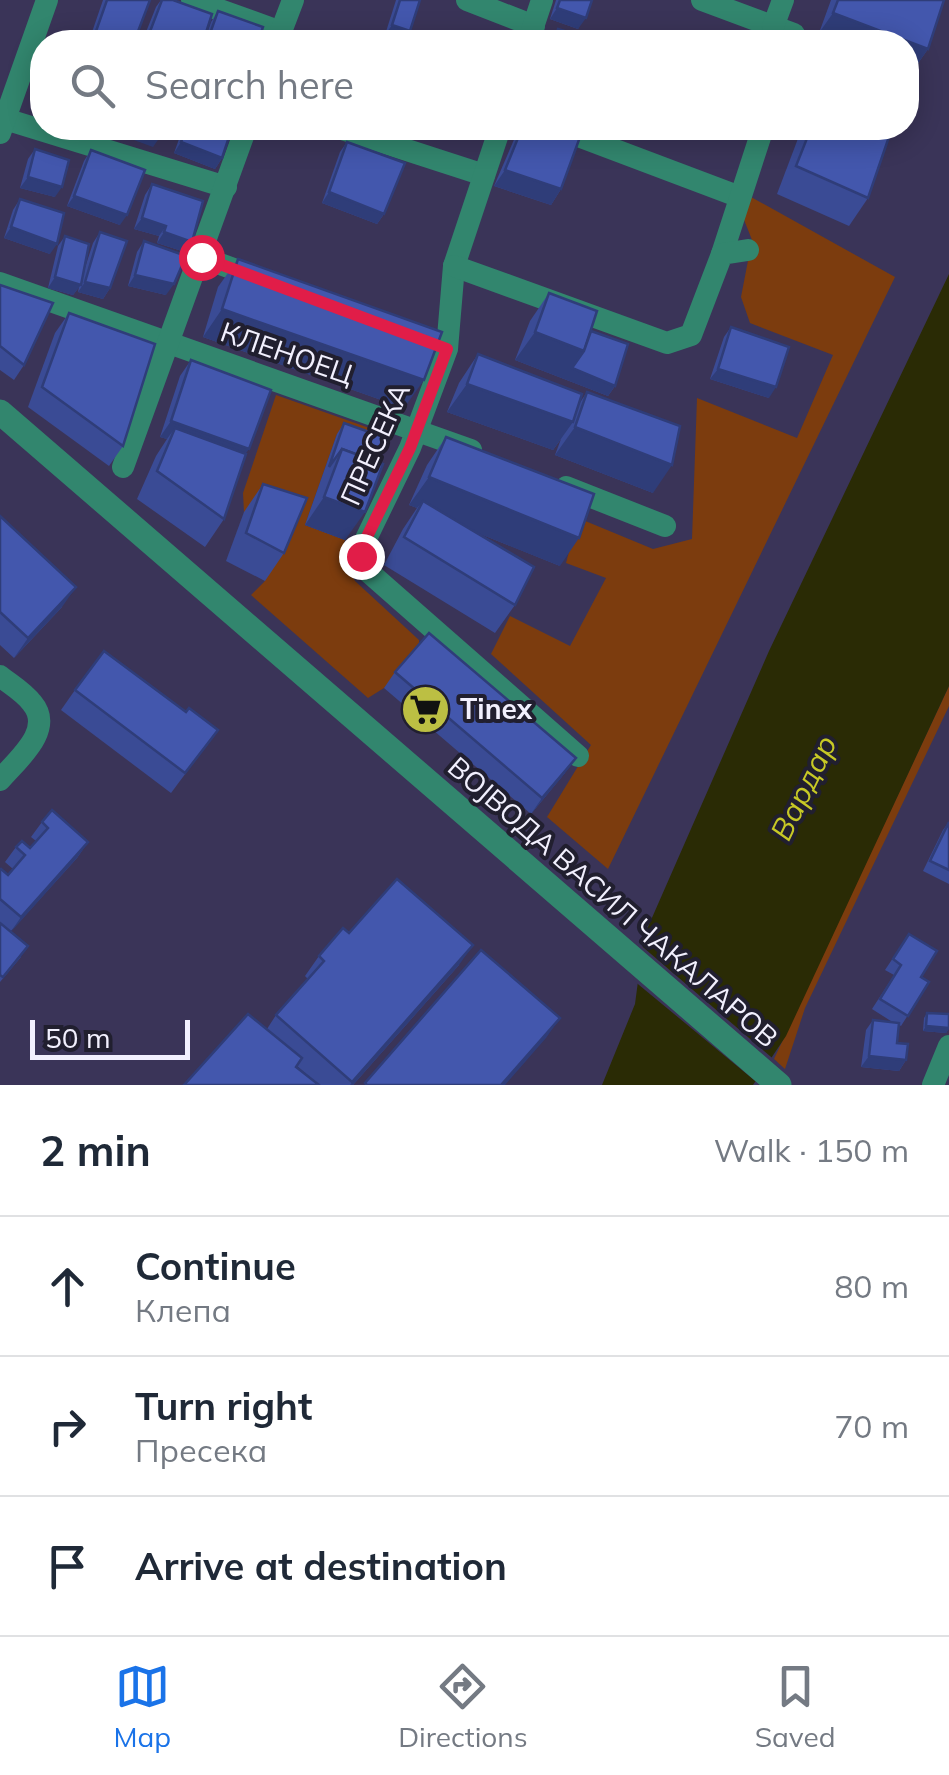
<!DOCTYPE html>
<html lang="en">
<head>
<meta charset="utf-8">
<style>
	:root { --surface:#fff; --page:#f2f2f3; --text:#1f2937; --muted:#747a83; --line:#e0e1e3; --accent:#1a73e8 }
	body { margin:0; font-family:Mulish,sans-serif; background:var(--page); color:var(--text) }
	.scale { position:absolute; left:30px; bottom:25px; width:160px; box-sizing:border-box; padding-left:10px; border:5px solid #f2f0fe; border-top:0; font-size:28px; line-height:35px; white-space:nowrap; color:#f2f0fe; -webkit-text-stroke:8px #211f2f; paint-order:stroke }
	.stop { position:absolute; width:30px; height:30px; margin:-22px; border:8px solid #e11d48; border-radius:50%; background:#fff }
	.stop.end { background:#e11d48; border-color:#fff; box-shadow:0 2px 10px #0008 }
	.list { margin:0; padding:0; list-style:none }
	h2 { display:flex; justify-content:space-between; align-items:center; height:130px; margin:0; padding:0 40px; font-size:42px }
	h2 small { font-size:32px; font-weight:400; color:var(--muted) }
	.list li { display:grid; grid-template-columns:65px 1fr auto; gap:30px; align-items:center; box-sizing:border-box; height:140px; padding:0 40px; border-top:2px solid var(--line) }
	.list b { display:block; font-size:38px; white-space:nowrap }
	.list p { margin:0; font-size:32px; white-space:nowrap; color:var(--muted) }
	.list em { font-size:32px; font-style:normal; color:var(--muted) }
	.icon { flex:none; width:55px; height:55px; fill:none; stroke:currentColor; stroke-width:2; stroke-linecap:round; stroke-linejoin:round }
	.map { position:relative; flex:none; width:949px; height:1085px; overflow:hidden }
	.search { position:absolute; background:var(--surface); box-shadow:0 5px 25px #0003; left:30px; right:30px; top:30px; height:110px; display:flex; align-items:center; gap:25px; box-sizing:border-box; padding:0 35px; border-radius:40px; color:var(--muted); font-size:38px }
	.sheet { height:550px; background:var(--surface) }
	nav { display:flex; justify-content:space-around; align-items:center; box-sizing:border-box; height:140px; border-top:2px solid var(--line); background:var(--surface); font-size:28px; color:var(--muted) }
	nav a { display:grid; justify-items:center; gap:5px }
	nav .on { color:var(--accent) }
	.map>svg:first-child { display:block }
</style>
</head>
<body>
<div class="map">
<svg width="949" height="1085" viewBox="0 0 949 1085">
	<rect width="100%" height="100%" fill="#3a3458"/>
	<g fill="#7c3c0e">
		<path d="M751,197L895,277L608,869L547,817L591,745L491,654L510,616L570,646L606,578L566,563L578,518L653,549L692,539L697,398L797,438L833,355L750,323L741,297L752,240L739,207Z"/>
		<path d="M276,395L392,436L385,451L337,434L305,525L345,540L340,555L355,581L419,640V648L384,688L368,698L251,595L265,581L287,526L244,512L243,493Z"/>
		<path d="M949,686V706L805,1008L785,1069L774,1059Z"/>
	</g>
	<path fill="#2a2b05" d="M949,274V686L786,1036L753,1085H602L635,1004L644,936L769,651Z"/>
	<path fill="#3a3458" d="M637,942L777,1062L760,1085L633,980Z"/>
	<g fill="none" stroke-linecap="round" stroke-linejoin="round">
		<g stroke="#32866e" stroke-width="22">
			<path d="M192,0L281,32"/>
			<path d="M467,0L534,26"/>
			<path d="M702,0L794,34L791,42"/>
			<path d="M773,27L783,0"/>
			<path d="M277,42L293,0"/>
			<path d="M528,42L542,0"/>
			<path d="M5,119L226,187"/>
			<path d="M339,128L484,175"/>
			<path d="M500,128L454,266L447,349L410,448L363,545L364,568L578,756"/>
			<path d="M557,128L740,197"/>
			<path d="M0,133L47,0"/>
			<path d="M722,254L763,128"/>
			<path d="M201,257L258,278"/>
			<path d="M454,266L667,343L691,335L722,254L748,250"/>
			<path d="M0,283L471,450"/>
			<path d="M123,467L246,128"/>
			<path d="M566,487L665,526"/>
			<path d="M0,676C10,684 24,692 32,703C55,730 17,760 0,780"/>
			<path d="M933,1085L949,1046"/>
		</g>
		<path stroke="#32866e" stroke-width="25" d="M0,412L779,1085"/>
	</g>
	<g fill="#3a4b95">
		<path d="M103,0H150L134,42H83L87,37L90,38Z"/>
		<path d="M161,0H173L203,42H142L156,7Z"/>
		<path d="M396,0H420L410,31L402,41L385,35Z"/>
		<path d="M556,0H592L578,29L550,19Z"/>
		<path d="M831,0H944L928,49L914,69L906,67V42H843L819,33Z"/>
		<path d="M218,11L258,42H204L211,22Z"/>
		<path d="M183,128H232L222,158L215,169L174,153Z"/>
		<path d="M519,128H557L561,189L551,205L494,186Z"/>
		<path d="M802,128H892L868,198L849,226L777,194Z"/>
		<path d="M347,142L384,214L377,224L322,203L340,152Z"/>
		<path d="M35,149L55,197L20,188L28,159Z"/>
		<path d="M91,150L120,225L67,206L84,161Z"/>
		<path d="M152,184L185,252L157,243L159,236L134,229L145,195Z"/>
		<path d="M20,199L50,254L4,238L13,210Z"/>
		<path d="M100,232L110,288L103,299L78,292L79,287L73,295L48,288L58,246L65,236L82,277L93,243Z"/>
		<path d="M144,241L166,295L128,286L137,252Z"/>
		<path d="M238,259L404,408L203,337L218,287Z"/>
		<path d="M0,285L24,365L14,380L0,370Z"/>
		<path d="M549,293L591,331L615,386L608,396L515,360L530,321Z"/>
		<path d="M69,313L123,446L109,466L28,407L55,333Z"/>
		<path d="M731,327L769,398L710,379L724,337Z"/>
		<path d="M478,354L579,404L587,392L653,493L555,455L561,439L553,450L447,412L459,383Z"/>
		<path d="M191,360L246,453L224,519L205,547L137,499L156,456L167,439L160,437L180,376Z"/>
		<path d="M344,423L345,540L305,525L337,434Z"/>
		<path d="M446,437L560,566L473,531L515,605L495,633L384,565L403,529L417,508L409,505L427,465Z"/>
		<path d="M263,484L284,553L265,581L226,561L244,512Z"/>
		<path d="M0,516L62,607L14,658L0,645Z"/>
		<path d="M395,672L565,773L531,814L384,688Z"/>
		<path d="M75,690L186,712L218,730L171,793L61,710Z"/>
		<path d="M42,822L88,842L77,858L10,932L21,957L0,982V870L8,875L13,869L5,862L16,847L30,848L36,841L31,837Z"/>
		<path d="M949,822V884L923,871L943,830Z"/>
		<path d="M349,933L459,965L353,1085H319L297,1066L184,1085L267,1029L276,1015L308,979L305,976L319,956Z"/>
		<path d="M909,934L921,977L929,982L901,1026L899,1025L897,1043L906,1060L899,1071L861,1067L866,1030L873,1020L894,1023L872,1009L894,975L885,970Z"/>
		<path d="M927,1013L949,1028L946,1033L923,1031L924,1018Z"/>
	</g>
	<g fill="#2f3d79">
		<path d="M557,8L586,18L578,29L550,19Z"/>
		<path d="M833,13L928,49L914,69L906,67V42H843L819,33Z"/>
		<path d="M392,25L410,31L402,41L385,35Z"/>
		<path d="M95,34L119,42H89Z"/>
		<path d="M115,128H135L160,137L153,147L112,132Z"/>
		<path d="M181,142L222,158L215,169L174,153Z"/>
		<path d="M505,170L561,189L551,205L494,186Z"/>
		<path d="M28,177L62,187L55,197L20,188Z"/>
		<path d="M329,192L384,214L377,224L322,203Z"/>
		<path d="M74,196L127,215L120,225L67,206Z"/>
		<path d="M142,218L166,226L159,236L134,229Z"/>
		<path d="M11,227L57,244L50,254L4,238Z"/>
		<path d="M164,232L192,242L185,252L157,243Z"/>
		<path d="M135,275L174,284L166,295L128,286Z"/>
		<path d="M55,277L81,285L73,295L48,288Z"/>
		<path d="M85,282L110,288L103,299L78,292Z"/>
		<path d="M222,309L424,380L404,408L203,337Z"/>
		<path d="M535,332L584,351L615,386L608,396L515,360Z"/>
		<path d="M718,369L776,387L769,398L710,379Z"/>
		<path d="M467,384L573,422L553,450L447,412Z"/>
		<path d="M171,421L249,449L238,464L175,428L167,439L160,437Z"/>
		<path d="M575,427L672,465L653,493L555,455Z"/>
		<path d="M429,477L579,538L560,566L418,509L423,501L417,508L409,505Z"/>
		<path d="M324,497L365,512L345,540L305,525Z"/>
		<path d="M76,587L62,607L14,658L28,638Z"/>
		<path d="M576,758L565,773L531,814L542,798Z"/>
		<path d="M88,842L77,858L10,933L21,917Z"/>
		<path d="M473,945L459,965L353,1085H350Z"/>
		<path d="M560,1018L546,1038L505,1085H501Z"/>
		<path d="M926,1026L949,1028V1029L946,1033L923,1031Z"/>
		<path d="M869,1056L906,1060L899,1071L861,1067Z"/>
	</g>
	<g fill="#4357ad" stroke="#2f3d79" stroke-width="2.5">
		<path d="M107,0H150L134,42H119L95,34Z"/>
		<path d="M162,0H173L212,14L203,42H146Z"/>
		<path d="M400,0H420L410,31L392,25Z"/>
		<path d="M560,0H592L586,18L557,8Z"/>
		<path d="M838,0H944L928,49L833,13Z"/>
		<path d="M218,11L263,27L258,42H207Z"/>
		<path d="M558,29L600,42H554Z"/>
		<path d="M87,37L102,42H85Z"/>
		<path d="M906,70L911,71L906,85Z"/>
		<path d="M135,128H163L160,137Z"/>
		<path d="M186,128H232L222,158L181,142Z"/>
		<path d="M522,128H557L580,137L561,189L505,170Z"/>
		<path d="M811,128H892L868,198L796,166Z"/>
		<path d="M347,142L405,163L384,214L329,192Z"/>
		<path d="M35,149L69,160L62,187L28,177Z"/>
		<path d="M91,150L145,170L127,215L74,196Z"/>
		<path d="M152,184L203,201L192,242L164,232L166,226L142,218Z"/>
		<path d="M20,199L64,213L57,244L11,227Z"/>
		<path d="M100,232L127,241L110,288L85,282Z"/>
		<path d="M65,236L89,244L81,285L55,277Z"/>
		<path d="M144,241L186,256L174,284L135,275Z"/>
		<path d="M238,259L442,332L424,380L222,309Z"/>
		<path d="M0,285L53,303L24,365L0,346Z"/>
		<path d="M549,293L597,311L584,351L535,332Z"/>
		<path d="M69,313L155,344L123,446L42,387Z"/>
		<path d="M731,327L789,347L776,387L718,369Z"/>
		<path d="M591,331L628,344L615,386L572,368L584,351Z"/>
		<path d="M478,354L582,394L573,422L467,384Z"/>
		<path d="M191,360L271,390L249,449L171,421Z"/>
		<path d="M587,392L680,426L672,465L575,427Z"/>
		<path d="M344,423L386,438L377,462L342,449L329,467Z"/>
		<path d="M175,428L246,454L224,519L157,471Z"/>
		<path d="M446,437L594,494L579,538L429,477Z"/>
		<path d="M342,449L383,464L365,512L324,497Z"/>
		<path d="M263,484L307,498L284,553L246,533Z"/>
		<path d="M423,501L534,567L515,605L404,537Z"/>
		<path d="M0,516L76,587L28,638L0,612Z"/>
		<path d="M429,633L576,758L542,798L395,672Z"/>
		<path d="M104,651L186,712L189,708L218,730L185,773L75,690Z"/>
		<path d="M52,810L88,842L21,917L0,899V870L1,869L8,875L25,855L16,847L22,841L30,848L48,828L42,822Z"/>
		<path d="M949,822V870L930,861Z"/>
		<path d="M397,879L473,945L352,1082L276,1015L324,961L319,956L343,928L349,933Z"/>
		<path d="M0,923L28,946L3,977L0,975Z"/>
		<path d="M909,934L937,951L921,977L929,982L908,1016L880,999L901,965L893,959Z"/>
		<path d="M481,950L560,1018L501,1085H367L365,1083Z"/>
		<path d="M927,1013L949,1014V1028L926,1026Z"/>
		<path d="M248,1014L302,1058L296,1067L319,1085H184Z"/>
		<path d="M873,1020L899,1023L897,1043L908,1044L906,1060L869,1056Z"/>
	</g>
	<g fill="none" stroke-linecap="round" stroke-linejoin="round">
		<path stroke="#e11d48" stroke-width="12" d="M201,257L447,349L410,448L363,545L361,556"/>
	</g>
	<defs>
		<symbol id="supermarket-disc" viewBox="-11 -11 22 22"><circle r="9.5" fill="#bcbf43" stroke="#211f2f"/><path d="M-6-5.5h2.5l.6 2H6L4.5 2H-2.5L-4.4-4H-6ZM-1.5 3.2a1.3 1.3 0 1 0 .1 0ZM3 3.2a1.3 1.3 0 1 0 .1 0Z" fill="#111"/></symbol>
	</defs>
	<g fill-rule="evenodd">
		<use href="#supermarket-disc" x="398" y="682" width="55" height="55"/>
	</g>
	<g text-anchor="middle" stroke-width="8" stroke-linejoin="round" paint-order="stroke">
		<g font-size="28" fill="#f2f0fe" stroke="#211f2f">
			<text transform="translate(287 353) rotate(19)" y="10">КЛЕНОЕЦ</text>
			<text transform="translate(375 444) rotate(-66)" y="10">ПРЕСЕКА</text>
			<text transform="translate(613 902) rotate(41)" y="10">ВОЈВОДА ВАСИЛ ЧАКАЛАРОВ</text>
		</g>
		<g font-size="28" font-weight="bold" fill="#f2f0fe" stroke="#211f2f" text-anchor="start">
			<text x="460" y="719">Tinex</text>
		</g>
		<g font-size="30" font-style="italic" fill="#c7c925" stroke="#211f2f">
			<text transform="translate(804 788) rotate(-64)" y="10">Вардар</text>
		</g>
	</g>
</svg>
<div class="scale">50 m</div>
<div class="stop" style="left:201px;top:257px"></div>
<div class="stop end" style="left:361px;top:556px"></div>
<div class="search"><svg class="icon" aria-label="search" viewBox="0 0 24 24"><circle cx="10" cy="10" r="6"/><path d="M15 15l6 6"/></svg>Search here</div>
</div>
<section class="sheet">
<h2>2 min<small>Walk · 150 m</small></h2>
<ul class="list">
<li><svg class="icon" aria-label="ahead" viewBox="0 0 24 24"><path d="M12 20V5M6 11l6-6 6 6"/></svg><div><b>Continue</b><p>Клепа</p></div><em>80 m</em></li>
<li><svg class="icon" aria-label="right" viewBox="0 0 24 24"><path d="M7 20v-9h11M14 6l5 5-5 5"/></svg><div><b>Turn right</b><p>Пресека</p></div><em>70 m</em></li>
<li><svg class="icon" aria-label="arrive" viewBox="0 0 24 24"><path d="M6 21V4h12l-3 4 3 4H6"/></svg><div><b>Arrive at destination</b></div></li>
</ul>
</section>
<nav>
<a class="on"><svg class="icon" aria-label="map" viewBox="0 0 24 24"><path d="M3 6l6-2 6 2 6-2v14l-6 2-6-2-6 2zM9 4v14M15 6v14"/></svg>Map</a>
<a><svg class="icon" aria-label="directions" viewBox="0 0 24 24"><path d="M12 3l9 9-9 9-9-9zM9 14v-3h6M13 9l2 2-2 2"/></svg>Directions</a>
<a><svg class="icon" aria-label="saved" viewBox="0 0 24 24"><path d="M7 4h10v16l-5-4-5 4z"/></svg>Saved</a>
</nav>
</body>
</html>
